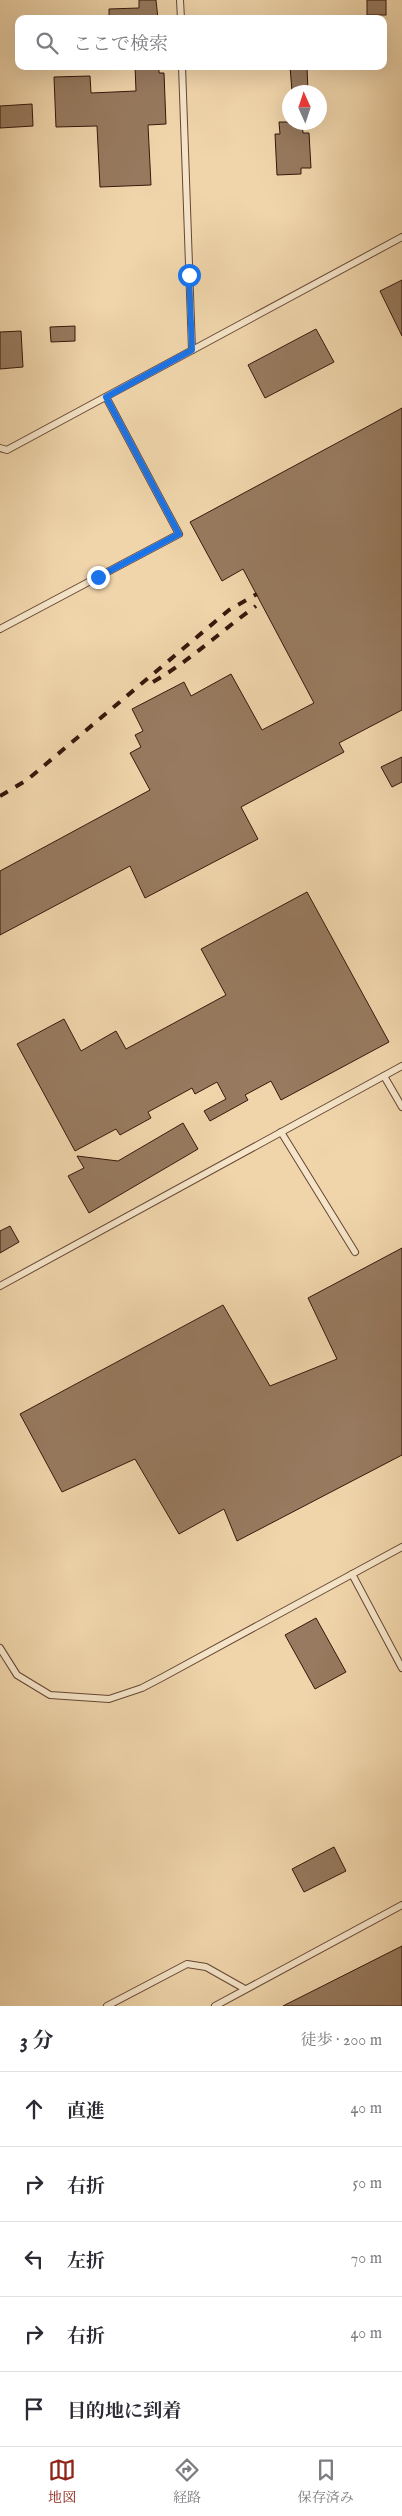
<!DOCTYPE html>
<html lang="ja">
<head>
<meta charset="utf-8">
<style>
	:root { --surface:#fff; --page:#f7f7f7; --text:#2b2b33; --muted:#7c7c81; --line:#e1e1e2; --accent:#8f2418 }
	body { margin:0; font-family:"IM FELL English","Noto Serif JP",serif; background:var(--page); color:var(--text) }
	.compass { position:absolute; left:282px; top:85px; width:45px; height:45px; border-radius:50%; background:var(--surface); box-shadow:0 5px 20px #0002; rotate:357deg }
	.stop { position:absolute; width:15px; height:15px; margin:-11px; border:4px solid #1a73e8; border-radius:50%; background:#fff }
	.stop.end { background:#1a73e8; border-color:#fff; box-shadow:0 1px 5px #0008 }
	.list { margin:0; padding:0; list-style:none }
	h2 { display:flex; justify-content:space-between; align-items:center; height:65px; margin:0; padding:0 20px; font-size:21px }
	h2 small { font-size:16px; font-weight:400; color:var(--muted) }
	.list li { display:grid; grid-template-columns:32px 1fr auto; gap:15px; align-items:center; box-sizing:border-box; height:75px; padding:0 20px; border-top:1px solid var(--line) }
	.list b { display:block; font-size:19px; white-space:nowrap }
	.list em { font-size:16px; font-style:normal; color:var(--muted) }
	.icon { flex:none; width:28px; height:28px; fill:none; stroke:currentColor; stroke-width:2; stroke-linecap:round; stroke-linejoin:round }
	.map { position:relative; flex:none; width:402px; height:2006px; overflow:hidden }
	.search { position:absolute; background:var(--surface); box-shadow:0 5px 20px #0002; left:15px; right:15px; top:15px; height:55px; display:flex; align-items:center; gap:12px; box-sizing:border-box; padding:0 18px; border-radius:10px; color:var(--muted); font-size:19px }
	.sheet { height:440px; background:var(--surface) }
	nav { display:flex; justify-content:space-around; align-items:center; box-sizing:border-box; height:70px; border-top:1px solid var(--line); background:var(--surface); font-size:14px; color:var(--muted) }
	nav a { display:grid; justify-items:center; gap:2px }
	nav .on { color:var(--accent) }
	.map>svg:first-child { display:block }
</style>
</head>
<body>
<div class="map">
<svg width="402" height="2006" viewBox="0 0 402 2006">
	<rect width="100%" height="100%" fill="#f0d5ab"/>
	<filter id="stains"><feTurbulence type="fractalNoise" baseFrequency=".004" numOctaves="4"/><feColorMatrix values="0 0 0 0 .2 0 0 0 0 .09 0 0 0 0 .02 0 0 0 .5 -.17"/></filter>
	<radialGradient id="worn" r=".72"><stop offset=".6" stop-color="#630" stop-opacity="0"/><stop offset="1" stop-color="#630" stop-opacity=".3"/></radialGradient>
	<g fill="#977a5f" stroke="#37180c">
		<path d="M139,0H156L158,19H109V9L139,8Z"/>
		<rect x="367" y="0" width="19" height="15"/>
		<path d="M135,66H159V73H164L166,124L148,125L151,185L100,187L97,126L56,127L54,77L90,76L91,93L136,91Z"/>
		<path d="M290,66H307L308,92H292Z"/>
		<path d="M32,104L33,126L0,128V106Z"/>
		<path d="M279,122H302L303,133H309L311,168H301V174L277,175L275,134H280Z"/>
		<path d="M402,280V336L380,291Z"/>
		<path d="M75,326V341L51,342L50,327Z"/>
		<path d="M316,329L334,362L265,398L248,365Z"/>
		<path d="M21,331L23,367L0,369V332Z"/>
		<path d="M402,408V710L339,743L344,752L241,807L258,839L145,898L130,866L0,935V871L150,790L130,753L141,747L135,735L143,731L132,709L184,682L191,696L231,674L262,730L314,703L243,569L222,581L190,522Z"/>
		<path d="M402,757V782L392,787L381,767Z"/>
		<path d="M307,892L389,1042L281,1100L271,1081L245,1095L248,1100L210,1121L204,1111L226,1099L217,1082L195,1094L192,1088L148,1112L151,1118L120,1135L116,1129L75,1151L17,1044L64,1019L81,1051L116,1031L126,1049L226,995L201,949Z"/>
		<path d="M183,1123L198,1149L89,1213L68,1176L84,1168L77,1156L118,1161Z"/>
		<path d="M10,1226L19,1242L0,1253V1231Z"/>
		<path d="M402,1248V1455L237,1541L224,1509L179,1534L135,1459L62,1492L20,1414L223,1305L270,1386L337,1359L308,1298Z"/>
		<path d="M316,1618L346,1672L315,1689L285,1635Z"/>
		<path d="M334,1847L346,1871L304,1892L292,1869Z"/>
		<path d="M402,1946V2006H283Z"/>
	</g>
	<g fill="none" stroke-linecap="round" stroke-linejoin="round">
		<defs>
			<g id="lane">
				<path d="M180,0L181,19"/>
				<path d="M182,66L192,350"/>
				<path d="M0,448L7,450L402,237"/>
				<path d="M0,629L179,534L106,397"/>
				<path d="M384,1076L402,1107"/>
				<path d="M281,1132L355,1252"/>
				<path d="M0,1286L402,1066"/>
				<path d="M352,1574L402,1668"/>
				<path d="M0,1648L17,1675L50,1695L109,1699L142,1688L163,1677L402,1547"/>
				<path d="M107,2006L187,1964L206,1967L245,1989"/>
				<path d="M215,2006L402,1905"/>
			</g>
		</defs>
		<use href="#lane" stroke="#654734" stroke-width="8"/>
		<use href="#lane" stroke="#f5e4c8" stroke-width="6"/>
		<g stroke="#37180c" stroke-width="4" stroke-dasharray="9 9" stroke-linecap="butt">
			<path d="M153,682C191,660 221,631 256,606"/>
			<path d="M0,796L27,780L229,610L257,594"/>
		</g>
	</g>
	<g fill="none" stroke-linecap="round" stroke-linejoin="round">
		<path stroke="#1a73e8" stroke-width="6" d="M98,577L179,534L106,397L192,350L189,275"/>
	</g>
	<rect width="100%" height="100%" filter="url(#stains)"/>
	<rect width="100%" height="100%" fill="url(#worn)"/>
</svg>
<svg class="compass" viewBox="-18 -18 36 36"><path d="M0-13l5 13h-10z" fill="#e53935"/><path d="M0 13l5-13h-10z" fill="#7c7c81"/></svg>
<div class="stop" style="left:189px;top:275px"></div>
<div class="stop end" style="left:98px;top:577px"></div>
<div class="search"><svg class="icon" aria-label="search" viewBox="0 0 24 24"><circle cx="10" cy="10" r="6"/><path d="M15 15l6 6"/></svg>ここで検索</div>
</div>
<section class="sheet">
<h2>3 分<small>徒歩 · 200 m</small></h2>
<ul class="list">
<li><svg class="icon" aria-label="ahead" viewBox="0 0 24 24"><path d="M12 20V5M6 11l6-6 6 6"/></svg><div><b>直進</b></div><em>40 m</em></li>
<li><svg class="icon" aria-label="right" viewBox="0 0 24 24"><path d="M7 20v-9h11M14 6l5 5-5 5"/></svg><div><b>右折</b></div><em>50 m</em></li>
<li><svg class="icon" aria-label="left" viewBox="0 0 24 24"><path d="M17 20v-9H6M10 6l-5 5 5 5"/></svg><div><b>左折</b></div><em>70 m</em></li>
<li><svg class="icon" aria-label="right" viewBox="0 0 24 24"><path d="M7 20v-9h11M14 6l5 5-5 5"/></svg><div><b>右折</b></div><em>40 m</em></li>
<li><svg class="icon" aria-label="arrive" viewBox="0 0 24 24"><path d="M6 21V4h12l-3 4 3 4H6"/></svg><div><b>目的地に到着</b></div></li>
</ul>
</section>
<nav>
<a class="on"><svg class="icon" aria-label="map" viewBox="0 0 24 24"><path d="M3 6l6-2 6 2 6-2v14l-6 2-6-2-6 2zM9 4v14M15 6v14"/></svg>地図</a>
<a><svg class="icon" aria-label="directions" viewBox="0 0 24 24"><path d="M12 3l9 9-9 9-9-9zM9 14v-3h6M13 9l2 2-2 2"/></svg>経路</a>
<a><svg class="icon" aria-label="saved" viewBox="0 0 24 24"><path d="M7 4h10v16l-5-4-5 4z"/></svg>保存済み</a>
</nav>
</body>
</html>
